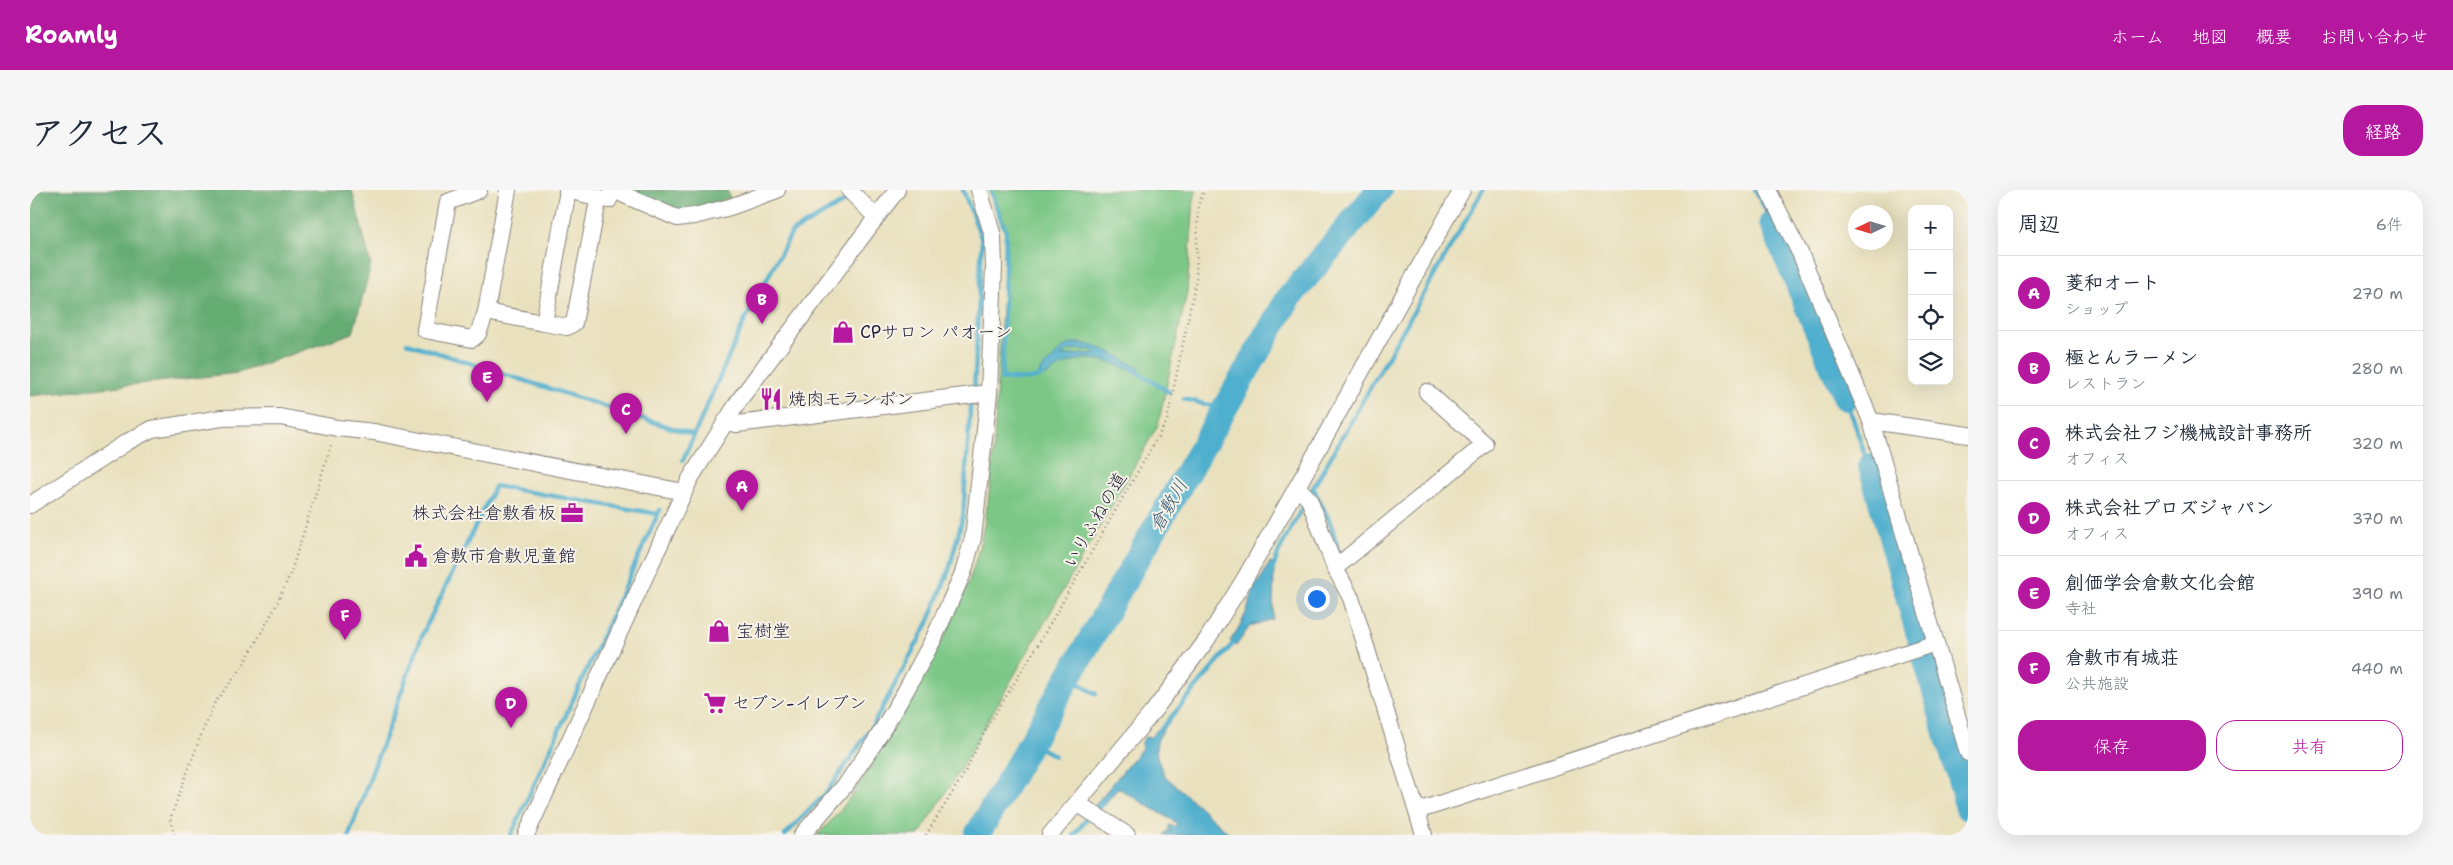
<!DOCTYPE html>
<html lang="ja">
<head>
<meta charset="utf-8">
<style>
	:root { --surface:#fff; --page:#f6f6f7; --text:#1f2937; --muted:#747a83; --line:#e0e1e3; --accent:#b5179e }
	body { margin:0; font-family:"Shantell Sans","Klee One",sans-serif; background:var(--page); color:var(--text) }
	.controls { position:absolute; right:15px; top:15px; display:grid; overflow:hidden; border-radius:10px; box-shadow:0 5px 20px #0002 }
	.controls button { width:45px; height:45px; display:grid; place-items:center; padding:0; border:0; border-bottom:1px solid var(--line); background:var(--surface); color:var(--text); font:25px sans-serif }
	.compass { position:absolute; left:1818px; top:15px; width:45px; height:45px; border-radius:50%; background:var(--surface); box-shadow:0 5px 20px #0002; rotate:266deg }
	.you { position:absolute; left:1286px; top:408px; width:18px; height:18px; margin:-12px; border:4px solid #fff; border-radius:50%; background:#1a73e8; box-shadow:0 0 0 8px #1a73e833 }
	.badge { display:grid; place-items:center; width:32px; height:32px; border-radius:50%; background:var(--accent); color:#fff; font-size:16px; font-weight:700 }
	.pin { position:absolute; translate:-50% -41px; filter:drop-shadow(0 1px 2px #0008) }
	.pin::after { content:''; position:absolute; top:26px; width:18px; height:15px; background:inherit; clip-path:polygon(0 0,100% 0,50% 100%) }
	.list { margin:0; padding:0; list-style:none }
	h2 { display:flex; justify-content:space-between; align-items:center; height:65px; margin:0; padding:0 20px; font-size:21px }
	h2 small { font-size:16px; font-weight:400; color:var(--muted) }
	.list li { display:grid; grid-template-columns:32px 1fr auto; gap:15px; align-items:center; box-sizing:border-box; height:75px; padding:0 20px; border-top:1px solid var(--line) }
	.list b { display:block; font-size:19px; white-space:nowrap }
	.list p { margin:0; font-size:16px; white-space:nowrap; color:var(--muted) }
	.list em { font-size:16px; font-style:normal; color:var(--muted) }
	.actions { display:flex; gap:10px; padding:15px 20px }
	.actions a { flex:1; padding:11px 0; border:1px solid var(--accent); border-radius:20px; text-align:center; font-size:18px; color:var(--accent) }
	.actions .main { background:var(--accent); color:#fff }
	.icon { flex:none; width:28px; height:28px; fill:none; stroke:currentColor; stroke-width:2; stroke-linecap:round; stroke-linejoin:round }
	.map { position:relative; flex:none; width:1938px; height:645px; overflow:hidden; border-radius:20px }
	header { display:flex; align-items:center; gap:30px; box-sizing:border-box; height:70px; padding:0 25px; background:var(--accent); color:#fff }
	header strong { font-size:24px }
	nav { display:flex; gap:28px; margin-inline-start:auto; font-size:18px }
	.intro { display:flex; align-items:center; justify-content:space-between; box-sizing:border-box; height:120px; padding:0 30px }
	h1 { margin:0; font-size:35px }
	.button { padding:12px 22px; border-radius:20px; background:var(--accent); color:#fff; font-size:18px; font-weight:700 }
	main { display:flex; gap:30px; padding:0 30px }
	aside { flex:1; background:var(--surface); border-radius:20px; box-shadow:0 5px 20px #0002 }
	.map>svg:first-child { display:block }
</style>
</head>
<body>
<header>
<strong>Roamly</strong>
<nav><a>ホーム</a><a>地図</a><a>概要</a><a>お問い合わせ</a></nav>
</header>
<div class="intro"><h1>アクセス</h1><a class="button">経路</a></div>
<main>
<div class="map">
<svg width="1938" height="645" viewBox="0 0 1938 645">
	<rect width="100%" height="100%" fill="#f7f3e8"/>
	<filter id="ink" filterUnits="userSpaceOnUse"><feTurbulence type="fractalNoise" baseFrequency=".02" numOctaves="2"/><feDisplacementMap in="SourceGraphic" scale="10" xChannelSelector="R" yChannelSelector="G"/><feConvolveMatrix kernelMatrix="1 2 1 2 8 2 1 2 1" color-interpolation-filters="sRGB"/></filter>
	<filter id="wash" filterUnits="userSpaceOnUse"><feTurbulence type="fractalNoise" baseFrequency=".0096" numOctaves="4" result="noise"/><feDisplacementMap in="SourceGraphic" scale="20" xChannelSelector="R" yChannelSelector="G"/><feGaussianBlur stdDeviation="1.12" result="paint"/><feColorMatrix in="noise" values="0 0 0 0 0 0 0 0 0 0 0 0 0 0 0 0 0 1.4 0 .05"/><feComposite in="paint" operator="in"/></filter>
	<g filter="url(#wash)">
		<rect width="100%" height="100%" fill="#e9e1be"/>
		<path fill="#7cc786" stroke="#4f7460" d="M961,0H1167L1164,8L1157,102L1128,235L928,583L889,645H787C822,613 846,568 869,528C894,484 920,441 938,394C961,331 964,263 967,196C970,154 972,111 975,68V42Z"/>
		<g fill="#65ac73" stroke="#446757">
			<path d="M0,0H322L341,75L323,143L208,183L0,206Z"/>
			<path d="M600,0H697L700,8L650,24Z"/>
		</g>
		<g fill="#4fafce" stroke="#386884" fill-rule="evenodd">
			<path d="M1044,153C1067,153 1090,167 1110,179L1107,183C1070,167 1050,160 1016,186L1009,182L1034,157ZM1049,159L1062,160L1066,163L1031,166L1037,161Z"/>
			<path d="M1240,372L1244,378L1243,429L1220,436L1206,456L1200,451C1212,434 1220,417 1224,395L1230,391Z"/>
			<path d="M1128,539L1133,541C1121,556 1127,571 1136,587L1201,645H1137L1134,644L1137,641H1142L1138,639L1140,635L1145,637L1147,633L1088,598L1070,620L1064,616L1112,558L1111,554L1115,547H1121Z"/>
		</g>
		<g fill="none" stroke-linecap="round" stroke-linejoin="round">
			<g stroke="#4fafce" stroke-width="4.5">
				<path d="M933,0L952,50L944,201"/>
				<path d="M960,0L976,42L972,190"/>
				<path d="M1725,0L1742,33"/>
				<path d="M377,153L664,245"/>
				<path d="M1103,179L1139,202"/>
				<path d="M972,188C989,189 1004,193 1017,181"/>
				<path d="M1816,208L1835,265L1841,276"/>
				<path d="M1154,209L1194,219"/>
				<path d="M653,270L714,132L762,42L821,8"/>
				<path d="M1283,297L1300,332L1309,362"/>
				<path d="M1279,305L1453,0"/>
				<path d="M1242,381L1249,361L1275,312"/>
				<path d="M1038,487L1066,504"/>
				<path d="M1127,544L1206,450"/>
				<path d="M1000,552L1025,566"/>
				<path d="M319,645L393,443L465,296L628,324L630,320"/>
				<path d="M481,645L628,324"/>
				<path d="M755,645L797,602L820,569L843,535L899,431L919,380L933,326L941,208"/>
				<path d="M1044,645L1060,625"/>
			</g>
			<g stroke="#4fafce" stroke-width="26">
				<path d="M1742,33L1816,208"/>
				<path d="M1841,276L1938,618"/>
				<path d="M947,645L1258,109L1349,0"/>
			</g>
		</g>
	</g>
	<g filter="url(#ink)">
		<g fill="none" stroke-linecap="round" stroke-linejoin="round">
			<defs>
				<g id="minor">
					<path d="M449,0L418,12L395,140L442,149L448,144L456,122"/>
					<path d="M478,0L456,122L514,133L538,0"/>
					<path d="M537,0L579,10"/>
					<path d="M583,0L647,28L664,26L700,17L747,0"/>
					<path d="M819,0L846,27"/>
					<path d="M1738,0L1770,63L1841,231L1938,563"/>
					<path d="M514,133L537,137L544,133L568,11"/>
					<path d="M1841,231L1938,245"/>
					<path d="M695,232L707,234L959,203"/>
					<path d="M1267,297L1279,309L1305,378L1321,408L1394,645"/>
					<path d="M0,315L97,252L122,239L192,228L250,227L307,238L344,242L654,302"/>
					<path d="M1305,378L1455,254L1397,202"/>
					<path d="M1047,613L1097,645"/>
					<path d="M1387,621L1906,453"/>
					<path d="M496,645L660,289L710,209L867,0"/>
					<path d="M772,645L817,593L845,552L875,502L904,448L933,383L943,348L959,203L964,77L963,46L949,0"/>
					<path d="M1020,645L1122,523L1176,451L1214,390L1267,297L1432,0"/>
				</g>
			</defs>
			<use href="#minor" stroke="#86827c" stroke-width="18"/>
			<g stroke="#86827c" stroke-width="2.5" stroke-dasharray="1 4" stroke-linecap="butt">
				<path d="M144,645L140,629L171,545L185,512L211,479L246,416L261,382L302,252"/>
				<path d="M896,645L934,584L956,539L1009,453L1137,231L1166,90L1168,16L1174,0"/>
			</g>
			<use href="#minor" stroke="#fff" stroke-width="16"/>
		</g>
	</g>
	<defs>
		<symbol id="shop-bare" viewBox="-9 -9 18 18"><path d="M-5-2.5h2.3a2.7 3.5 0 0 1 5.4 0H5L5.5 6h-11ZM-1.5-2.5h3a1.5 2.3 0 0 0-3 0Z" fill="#b5179e" stroke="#f7f3e8" stroke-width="2.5" paint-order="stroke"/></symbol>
		<symbol id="restaurant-bare" viewBox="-9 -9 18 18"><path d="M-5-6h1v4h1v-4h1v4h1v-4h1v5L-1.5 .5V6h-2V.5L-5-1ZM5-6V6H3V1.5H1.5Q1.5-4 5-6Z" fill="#b5179e" stroke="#f7f3e8" stroke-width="2.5" paint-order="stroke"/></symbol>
		<symbol id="office-bare" viewBox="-9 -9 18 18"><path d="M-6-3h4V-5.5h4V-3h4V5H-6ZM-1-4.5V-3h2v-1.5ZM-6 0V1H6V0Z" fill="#b5179e" stroke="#f7f3e8" stroke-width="2.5" paint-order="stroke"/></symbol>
		<symbol id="civic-bare" viewBox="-9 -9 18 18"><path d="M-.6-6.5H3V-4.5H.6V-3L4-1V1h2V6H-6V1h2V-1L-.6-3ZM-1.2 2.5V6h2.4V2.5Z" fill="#b5179e" stroke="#f7f3e8" stroke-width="2.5" paint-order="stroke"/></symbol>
		<symbol id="supermarket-bare" viewBox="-9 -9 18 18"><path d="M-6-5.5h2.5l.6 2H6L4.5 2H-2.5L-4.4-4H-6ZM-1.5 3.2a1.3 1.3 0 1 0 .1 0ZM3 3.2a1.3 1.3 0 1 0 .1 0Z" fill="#b5179e" stroke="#f7f3e8" stroke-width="2.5" paint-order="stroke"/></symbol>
	</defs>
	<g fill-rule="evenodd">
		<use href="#shop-bare" x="797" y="126" width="32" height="32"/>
		<use href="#restaurant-bare" x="725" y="193" width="32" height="32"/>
		<use href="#office-bare" x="526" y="307" width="32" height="32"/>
		<use href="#civic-bare" x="370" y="350" width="32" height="32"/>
		<use href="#shop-bare" x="673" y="425" width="32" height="32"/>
		<use href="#supermarket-bare" x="669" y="497" width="32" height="32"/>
	</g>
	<g text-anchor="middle" stroke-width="4" stroke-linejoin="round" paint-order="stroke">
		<g font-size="18" fill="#22223b" stroke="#f7f3e8" text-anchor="start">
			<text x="830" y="148">CPサロン パオーン</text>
			<text x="758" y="215">焼肉モランボン</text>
			<text x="526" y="329" text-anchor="end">株式会社倉敷看板</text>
			<text x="402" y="372">倉敷市倉敷児童館</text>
			<text x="706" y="447">宝樹堂</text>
			<text x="702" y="519">セブン-イレブン</text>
		</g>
		<g font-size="18" fill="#22223b" stroke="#f7f3e8">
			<text transform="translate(1065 330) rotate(-60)" y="6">いりふねの道</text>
		</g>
		<g font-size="19" font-style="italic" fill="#345a76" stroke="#f7f3e8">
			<text transform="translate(1138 315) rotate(-60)" y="7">倉敷川</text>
		</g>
	</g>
</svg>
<div class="controls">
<button>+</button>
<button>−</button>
<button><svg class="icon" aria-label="locate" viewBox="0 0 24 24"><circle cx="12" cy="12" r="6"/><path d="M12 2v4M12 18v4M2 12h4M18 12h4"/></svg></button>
<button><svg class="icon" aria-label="layers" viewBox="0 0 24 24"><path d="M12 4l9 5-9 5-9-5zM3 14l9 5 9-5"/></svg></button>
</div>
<svg class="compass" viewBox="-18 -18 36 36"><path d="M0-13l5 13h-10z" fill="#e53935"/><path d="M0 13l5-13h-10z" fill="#747a83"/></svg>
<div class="you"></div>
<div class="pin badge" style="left:712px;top:321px">A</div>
<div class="pin badge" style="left:732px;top:134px">B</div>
<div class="pin badge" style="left:596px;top:244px">C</div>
<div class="pin badge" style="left:481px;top:538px">D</div>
<div class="pin badge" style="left:457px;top:212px">E</div>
<div class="pin badge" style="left:315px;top:450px">F</div>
</div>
<aside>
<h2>周辺<small>6件</small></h2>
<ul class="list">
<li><span class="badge">A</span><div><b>菱和オート</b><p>ショップ</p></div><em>270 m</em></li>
<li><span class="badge">B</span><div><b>極とんラーメン</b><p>レストラン</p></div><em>280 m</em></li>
<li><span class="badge">C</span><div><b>株式会社フジ機械設計事務所</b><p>オフィス</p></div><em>320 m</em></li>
<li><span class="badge">D</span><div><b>株式会社プロズジャパン</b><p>オフィス</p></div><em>370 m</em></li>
<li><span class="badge">E</span><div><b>創価学会倉敷文化会館</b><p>寺社</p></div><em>390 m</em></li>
<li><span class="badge">F</span><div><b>倉敷市有城荘</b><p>公共施設</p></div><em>440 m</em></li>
</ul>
<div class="actions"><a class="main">保存</a><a>共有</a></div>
</aside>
</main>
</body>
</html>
